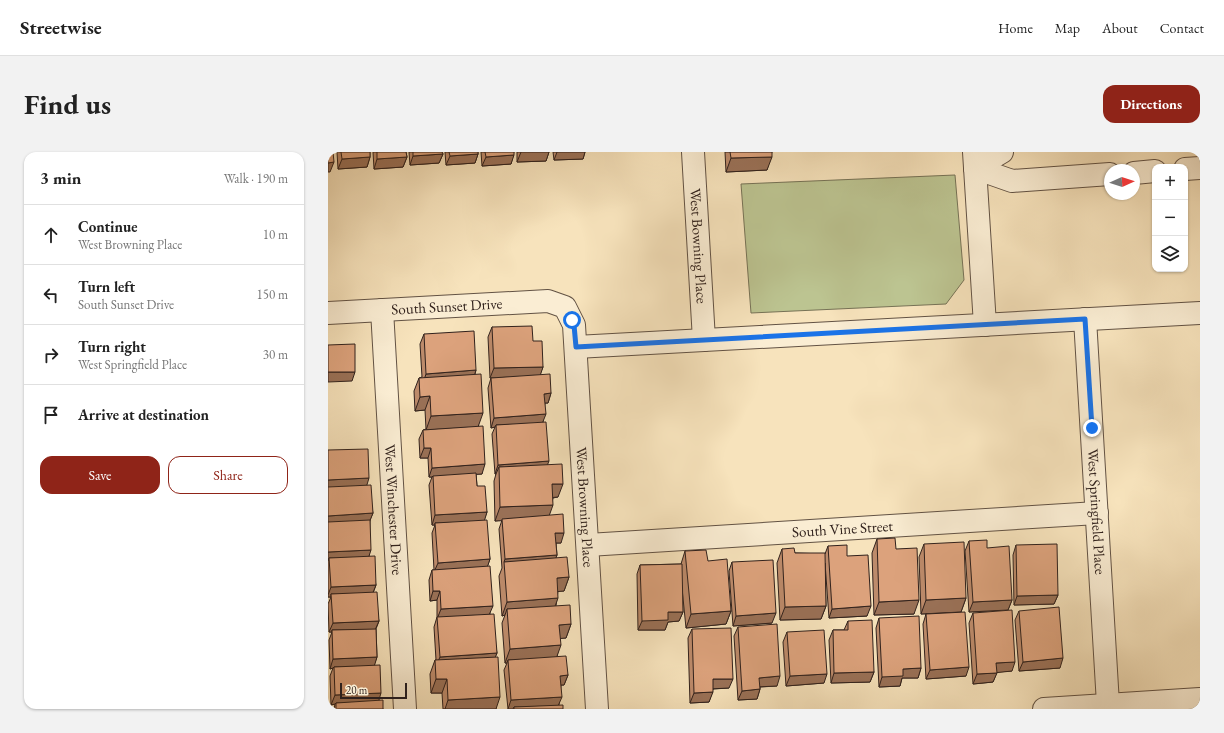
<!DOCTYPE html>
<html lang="en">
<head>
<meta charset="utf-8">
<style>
	:root { --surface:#fff; --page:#f2f2f2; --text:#222; --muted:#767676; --line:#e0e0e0; --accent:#8f2418 }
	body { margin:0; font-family:"EB Garamond",serif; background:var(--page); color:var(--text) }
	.controls { position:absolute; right:12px; top:12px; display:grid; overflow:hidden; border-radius:8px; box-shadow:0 1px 3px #0004 }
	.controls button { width:36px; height:36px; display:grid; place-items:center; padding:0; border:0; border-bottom:1px solid var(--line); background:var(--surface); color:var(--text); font:20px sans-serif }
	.compass { position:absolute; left:776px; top:12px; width:36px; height:36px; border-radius:50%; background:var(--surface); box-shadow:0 1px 3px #0004; rotate:87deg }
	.scale { position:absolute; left:12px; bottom:10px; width:67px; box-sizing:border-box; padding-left:4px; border:2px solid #30211c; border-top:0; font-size:11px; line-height:14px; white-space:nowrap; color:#30211c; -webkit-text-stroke:3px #faedd3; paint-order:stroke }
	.stop { position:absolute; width:12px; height:12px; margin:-9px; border:3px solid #1a73e8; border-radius:50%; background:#fff }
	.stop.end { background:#1a73e8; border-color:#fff; box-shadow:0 1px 4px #0008 }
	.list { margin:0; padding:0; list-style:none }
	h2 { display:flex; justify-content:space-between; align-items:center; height:52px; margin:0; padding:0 16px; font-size:17px }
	h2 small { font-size:13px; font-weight:400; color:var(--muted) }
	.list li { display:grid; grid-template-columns:26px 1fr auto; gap:12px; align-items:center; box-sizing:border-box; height:60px; padding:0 16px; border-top:1px solid var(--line) }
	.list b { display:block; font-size:15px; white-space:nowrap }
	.list p { margin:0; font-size:13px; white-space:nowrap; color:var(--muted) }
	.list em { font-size:13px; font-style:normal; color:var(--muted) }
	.actions { display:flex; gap:8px; padding:12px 16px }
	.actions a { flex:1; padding:9px 0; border:1px solid var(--accent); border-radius:12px; text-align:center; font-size:14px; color:var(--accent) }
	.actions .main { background:var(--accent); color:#fff }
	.icon { flex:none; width:22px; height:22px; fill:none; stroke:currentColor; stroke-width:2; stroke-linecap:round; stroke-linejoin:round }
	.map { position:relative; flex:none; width:872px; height:557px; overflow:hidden; border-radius:12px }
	header { display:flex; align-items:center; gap:24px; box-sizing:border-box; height:56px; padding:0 20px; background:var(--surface); border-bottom:1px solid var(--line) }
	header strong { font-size:19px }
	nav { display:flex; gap:22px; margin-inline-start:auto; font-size:14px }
	.intro { display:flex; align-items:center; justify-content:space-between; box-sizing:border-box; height:96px; padding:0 24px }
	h1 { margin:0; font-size:28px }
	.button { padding:10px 18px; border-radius:12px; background:var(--accent); color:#fff; font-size:14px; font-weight:700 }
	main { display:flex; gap:24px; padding:0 24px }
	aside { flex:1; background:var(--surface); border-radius:12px; box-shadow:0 1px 3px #0004 }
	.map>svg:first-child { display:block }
</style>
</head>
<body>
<header>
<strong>Streetwise</strong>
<nav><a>Home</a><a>Map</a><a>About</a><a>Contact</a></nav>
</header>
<div class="intro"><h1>Find us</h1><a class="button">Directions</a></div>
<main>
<aside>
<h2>3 min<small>Walk · 190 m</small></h2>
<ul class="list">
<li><svg class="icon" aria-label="ahead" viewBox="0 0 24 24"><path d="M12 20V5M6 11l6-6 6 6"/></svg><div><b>Continue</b><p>West Browning Place</p></div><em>10 m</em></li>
<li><svg class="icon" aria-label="left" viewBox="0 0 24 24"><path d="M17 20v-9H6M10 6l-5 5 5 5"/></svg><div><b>Turn left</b><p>South Sunset Drive</p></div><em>150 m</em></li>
<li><svg class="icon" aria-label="right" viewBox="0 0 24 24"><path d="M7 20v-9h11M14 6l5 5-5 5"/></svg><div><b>Turn right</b><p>West Springfield Place</p></div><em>30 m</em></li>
<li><svg class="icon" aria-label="arrive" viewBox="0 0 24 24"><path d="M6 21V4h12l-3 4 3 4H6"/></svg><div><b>Arrive at destination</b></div></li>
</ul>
<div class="actions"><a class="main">Save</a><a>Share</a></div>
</aside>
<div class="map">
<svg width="872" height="557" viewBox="0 0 872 557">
	<rect width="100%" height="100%" fill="#f7e3bc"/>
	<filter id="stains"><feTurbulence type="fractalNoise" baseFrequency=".005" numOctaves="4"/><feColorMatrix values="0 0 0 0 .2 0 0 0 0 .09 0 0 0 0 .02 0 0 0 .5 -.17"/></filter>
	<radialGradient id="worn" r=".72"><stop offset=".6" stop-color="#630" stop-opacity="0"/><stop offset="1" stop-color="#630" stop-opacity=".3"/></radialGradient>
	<path fill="#bcc491" stroke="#767256" d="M627,23L636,128L618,152L423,161L413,32Z"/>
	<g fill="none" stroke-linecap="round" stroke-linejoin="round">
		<defs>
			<g id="minor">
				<path id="s1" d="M365,0L376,188"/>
				<path d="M646,0L657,173"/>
				<path d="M647,16L684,29L782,22"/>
				<path d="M647,16L674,0"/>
				<path d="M857,17L872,16"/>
				<path d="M806,21L827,19"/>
				<path id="s2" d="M54,158L77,557"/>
				<path id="s3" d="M0,161L220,149L237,155L246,173L269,557"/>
				<path id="s4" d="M757,167L780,552"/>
				<path d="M248,195L872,161"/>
				<path id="s5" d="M260,393L769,361"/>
				<path d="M716,557L872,547"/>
			</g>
		</defs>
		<use href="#minor" stroke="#625244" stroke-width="24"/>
		<use href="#minor" stroke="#faedd3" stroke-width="22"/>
	</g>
	<g fill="#bd8b6b" stroke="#30211c">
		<path d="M9,0H42V5L39,15L10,17Z"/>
		<path d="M45,0H78L79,5L75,15L46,17Z"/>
		<path d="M81,0H114L115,2L111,11L82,13Z"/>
		<path d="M117,0H150V2L147,11L118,13Z"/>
		<path d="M153,0H186L183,12L154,14Z"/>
		<path d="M189,0H221L218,9L189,10Z"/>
		<path d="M225,0H257L255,7L226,8Z"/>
		<path d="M397,0H444L439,18L398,20Z"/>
		<path d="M164,175L205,189L215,215L212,222L223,241L220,251H217L215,270L219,313L230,345L225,346L221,363L233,391H228L229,403L228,406L241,425L236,439H230L228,454L243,472L238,486H232L229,505L240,523L236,533H233L231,553L235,557H180L176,518L179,511H177L174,471L177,463L174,464L171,424L174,416L171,377L174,368L167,369L166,329L168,322H167L164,282L167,275L163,276L160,236L163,226H162L160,185Z"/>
		<path d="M96,182L148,218L147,222L154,322H148L149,334L159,360L156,368L162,407L159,415L162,462L169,501L167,505L168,557H115L114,541H103L102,522L107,508H108L106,475L109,465V448L102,449L101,428L104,418H106L104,381L107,373H104L101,333L104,325H101L100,306H92L91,287L95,278L98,277L97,258L87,259L86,239L91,226L94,225L92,192Z"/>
		<path d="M0,298L39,333L45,361L42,368L41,405L48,433L45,441L51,469L48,477L49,505L46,513L51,548L55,557H6L7,552L3,553L2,524L5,516L2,517L1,488L4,480H1L0,452L3,445H0Z"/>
		<path d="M549,387L568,397L586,462L546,463L544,401Z"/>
		<path d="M641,389L659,396L684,448L680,458L641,460L637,399Z"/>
		<path d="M596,392L638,446L633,460L593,462L591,405Z"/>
		<path d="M688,393L730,443L726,452L686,453L685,403Z"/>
		<path d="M500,394L519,404L539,464L501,466L497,411L498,454L493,467L452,468L449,411L454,397L467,401L497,402Z"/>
		<path d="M357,399L380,409L403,459L398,472L358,476L354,436L355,460L351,469L340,470L337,478H310L309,422L312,413L353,412Z"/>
		<path d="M404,410L444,471L405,474L401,419Z"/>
		<path d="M691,459L732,516L691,519L687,468Z"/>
		<path d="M645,461L684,519L669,520L665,530L645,532L641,471Z"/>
		<path d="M598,462L638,524L598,527L595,472Z"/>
		<path d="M551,466L593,516L590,526H574L572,534L551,535L548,476Z"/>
		<path d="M520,469L546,520L542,530L503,531L501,488L505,478H516Z"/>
		<path d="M410,475L449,534L432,535V537L429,547L410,548L406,484Z"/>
		<path d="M364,477L401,536L385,537L381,550L362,551L360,486Z"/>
		<path d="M459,480L496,531L458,534L455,490Z"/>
	</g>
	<g fill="#9a7157" stroke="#30211c">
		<path d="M193,0H221L218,9L189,10Z"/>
		<path d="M229,0H257L255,7L226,8Z"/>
		<path d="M115,2L111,11L82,13L85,4Z"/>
		<path d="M150,2L147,11L118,13L122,4Z"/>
		<path d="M186,3L183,12L154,14L158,5Z"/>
		<path d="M42,5L39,15L10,17L14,7Z"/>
		<path d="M79,5L75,15L46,17L49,7Z"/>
		<path d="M444,5L439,18L398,20L403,6Z"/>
		<path d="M6,10L2,20H0V11Z"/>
		<path d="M215,215L212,224L162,226L166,216Z"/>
		<path d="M148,218L145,228L95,231L98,222Z"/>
		<path d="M0,220H27L24,229L0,230Z"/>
		<path d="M223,241L220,251H213L216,242Z"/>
		<path d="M102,244L97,258L87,259L92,245Z"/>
		<path d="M155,261L150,275L98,278L103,264Z"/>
		<path d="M218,262L214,272L168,273L167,275L163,276L166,266Z"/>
		<path d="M96,296H103L100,306H92Z"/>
		<path d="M221,309L217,319L171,315L168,322H167L170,313Z"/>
		<path d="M157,312L154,322L105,325V324L104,325H101L104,316Z"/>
		<path d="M41,326L38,336L0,337V328Z"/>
		<path d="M224,332H235L230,345L219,346Z"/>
		<path d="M225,353L220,367L167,369L172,355Z"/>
		<path d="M159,360L156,370L107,371V373H104L107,363Z"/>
		<path d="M45,361L41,371L0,373V364Z"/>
		<path d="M227,381H236L233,391H224Z"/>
		<path d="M43,398L40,407L1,406L0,409V400Z"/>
		<path d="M229,403L225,413L176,410L177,407Z"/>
		<path d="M162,407L159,416L106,420L110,411Z"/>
		<path d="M241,425L236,439L224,440L229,426Z"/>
		<path d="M48,433L44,443L3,442V445H0V443L3,435Z"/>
		<path d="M105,439H112L109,448L102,449Z"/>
		<path d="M730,443L726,452L686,453L689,444Z"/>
		<path d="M230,446L225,460L179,457L177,463L174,464L179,450Z"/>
		<path d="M638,446L633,460L593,462L598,448Z"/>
		<path d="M591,448L586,462L546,463L551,450Z"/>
		<path d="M684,448L680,458L641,460L645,450Z"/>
		<path d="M165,454L161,463L109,467L113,457Z"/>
		<path d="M498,454L493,467L452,468L457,455Z"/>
		<path d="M543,454L539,464L501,466L504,457Z"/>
		<path d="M403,459L398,472L358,476L363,462Z"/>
		<path d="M340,460H355L351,469L340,470L337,478H310L314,469Z"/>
		<path d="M448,461L444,471L405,474L408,464Z"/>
		<path d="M51,469L47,478H4V480H1L5,471Z"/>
		<path d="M243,472L238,486L226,487L231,473Z"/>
		<path d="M233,493L228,507L180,508L179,511H177L182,497Z"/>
		<path d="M169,501L165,511L108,514L112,505Z"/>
		<path d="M49,505L46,515H6L5,516L2,517L5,507Z"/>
		<path d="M735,506L732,516L691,519L695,510Z"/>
		<path d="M687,510L684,519L665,521L668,511Z"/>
		<path d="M641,515L638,524L598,527L602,518Z"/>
		<path d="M593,516L590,526H574L572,534L551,535L554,525L575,517Z"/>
		<path d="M546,520L542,530L503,531L506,521Z"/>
		<path d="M669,521L665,530L645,532L649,522Z"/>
		<path d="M499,522L496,531L458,534L462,524Z"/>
		<path d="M240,523L236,533H229L232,524Z"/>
		<path d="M452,524L449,534L428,535L431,526Z"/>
		<path d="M108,527H119L114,541H103Z"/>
		<path d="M385,527H405L401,536L381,537Z"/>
		<path d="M432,537L429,547L410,548L414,539Z"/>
		<path d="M385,540L381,550L362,551L366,541Z"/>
		<path d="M53,541L50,551H8L7,552L3,553L7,543Z"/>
		<path d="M172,545L168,557H117L120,548Z"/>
		<path d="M234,545L230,554L186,555L185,557H180L183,548Z"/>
	</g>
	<g fill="#dca27c" stroke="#30211c">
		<path d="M0,0H5L6,10L0,11Z"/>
		<path d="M13,0H42V5L14,7Z"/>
		<path d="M49,0H78L79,5L49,7Z"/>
		<path d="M85,0H114L115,2L85,4Z"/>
		<path d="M121,0H150V2L122,4Z"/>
		<path d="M157,0H186V3L158,5Z"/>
		<path d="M402,0H444V5L403,6Z"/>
		<path d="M204,174L205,189H214L215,215L166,216L164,175Z"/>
		<path d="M146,179L148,218L98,222L96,182Z"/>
		<path d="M27,192V220H0V193Z"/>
		<path d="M153,222L155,261L103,264L102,244L92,245L91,226Z"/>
		<path d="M222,222L223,241L216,242L218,262L166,266L163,226Z"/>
		<path d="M218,270L221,309L170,313L168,273Z"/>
		<path d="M155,274L157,312L104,316L103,296H96L95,278Z"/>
		<path d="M40,297L41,326L0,328V298Z"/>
		<path d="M234,312L235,332H224L225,353L172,355L171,315Z"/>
		<path d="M148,321L149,334H157L159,360L107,363L105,324Z"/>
		<path d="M43,333L45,361L0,364V335Z"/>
		<path d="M235,362L236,381H227L229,403L177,407L174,367Z"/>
		<path d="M42,368L43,398L0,400V370Z"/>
		<path d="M159,368L162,407L110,411L107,371Z"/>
		<path d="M567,386L568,397L589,396L591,448L551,450L549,387Z"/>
		<path d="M659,388V396L681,394L684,448L645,450L641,389Z"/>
		<path d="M636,390L638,446L598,448L596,392Z"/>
		<path d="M729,392L730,443L689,444L688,393Z"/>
		<path d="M519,393V404L540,403L543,454L504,457L500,394Z"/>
		<path d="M466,396L467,401H497L498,454L457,455L454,397Z"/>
		<path d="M378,398L380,409L399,407L403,459L363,462L357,399Z"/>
		<path d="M47,404L48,433L3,435L1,406Z"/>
		<path d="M239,405L241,425L229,426L230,446L179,450L176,410Z"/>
		<path d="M445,408L448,461L408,464L404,410Z"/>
		<path d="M354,412L355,460H340V468L314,469L312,413Z"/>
		<path d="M162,414L165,454L113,457L112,439H105L104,418Z"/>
		<path d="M49,440L51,469L5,471L3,442Z"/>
		<path d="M242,453L243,472L231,473L233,493L182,497L179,457Z"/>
		<path d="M731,455L735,506L695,510L691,459Z"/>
		<path d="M684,458L687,510L668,511L669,521L649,522L645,461Z"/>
		<path d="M637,460L641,515L602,518L598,462Z"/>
		<path d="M166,462L169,501L112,505L109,465Z"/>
		<path d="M591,464L593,516L575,517V524L554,525L551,466Z"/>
		<path d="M544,468L546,520L506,521L505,478H520V469Z"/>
		<path d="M449,472L452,524L431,526L432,537L414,539L410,475Z"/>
		<path d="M403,476L405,527H385V540L366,541L364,477Z"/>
		<path d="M48,477L49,505L5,507L4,478Z"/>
		<path d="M496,478L499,522L462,524L459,480Z"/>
		<path d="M238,504L240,523L232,524L234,545L183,548L180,508Z"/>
		<path d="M170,505L172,545L120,548L119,527H108L107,508Z"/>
		<path d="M52,513L53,541L7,543L6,515Z"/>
		<path d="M55,548V557H8V551Z"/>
		<path d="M235,553V557H186V555Z"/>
	</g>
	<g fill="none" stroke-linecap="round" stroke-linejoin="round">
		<path stroke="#1a73e8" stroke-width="5" d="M244,168L246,173L248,195L757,167L764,276"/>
	</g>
	<g text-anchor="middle" stroke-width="3.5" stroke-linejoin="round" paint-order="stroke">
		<g font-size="15" fill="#30211c" stroke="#faedd3">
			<text dy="5" stroke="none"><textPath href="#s1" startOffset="94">West Bowning Place</textPath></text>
			<text dy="5" stroke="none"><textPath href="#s3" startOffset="119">South Sunset Drive</textPath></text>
			<text dy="5" stroke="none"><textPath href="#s3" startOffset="441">West Browning Place</textPath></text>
			<text dy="5" stroke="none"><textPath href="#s2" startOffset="200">West Winchester Drive</textPath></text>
			<text dy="5" stroke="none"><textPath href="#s4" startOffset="193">West Springfield Place</textPath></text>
			<text dy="5" stroke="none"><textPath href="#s5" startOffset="255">South Vine Street</textPath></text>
		</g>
	</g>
	<rect width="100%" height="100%" filter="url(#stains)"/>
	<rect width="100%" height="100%" fill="url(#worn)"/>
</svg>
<div class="controls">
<button>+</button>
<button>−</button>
<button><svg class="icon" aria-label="layers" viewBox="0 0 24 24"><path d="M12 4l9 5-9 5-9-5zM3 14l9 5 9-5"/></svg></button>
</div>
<svg class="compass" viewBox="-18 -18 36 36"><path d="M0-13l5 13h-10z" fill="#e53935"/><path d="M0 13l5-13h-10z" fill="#767676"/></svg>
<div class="scale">20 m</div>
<div class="stop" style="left:244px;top:168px"></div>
<div class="stop end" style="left:764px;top:276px"></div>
</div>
</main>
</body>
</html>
